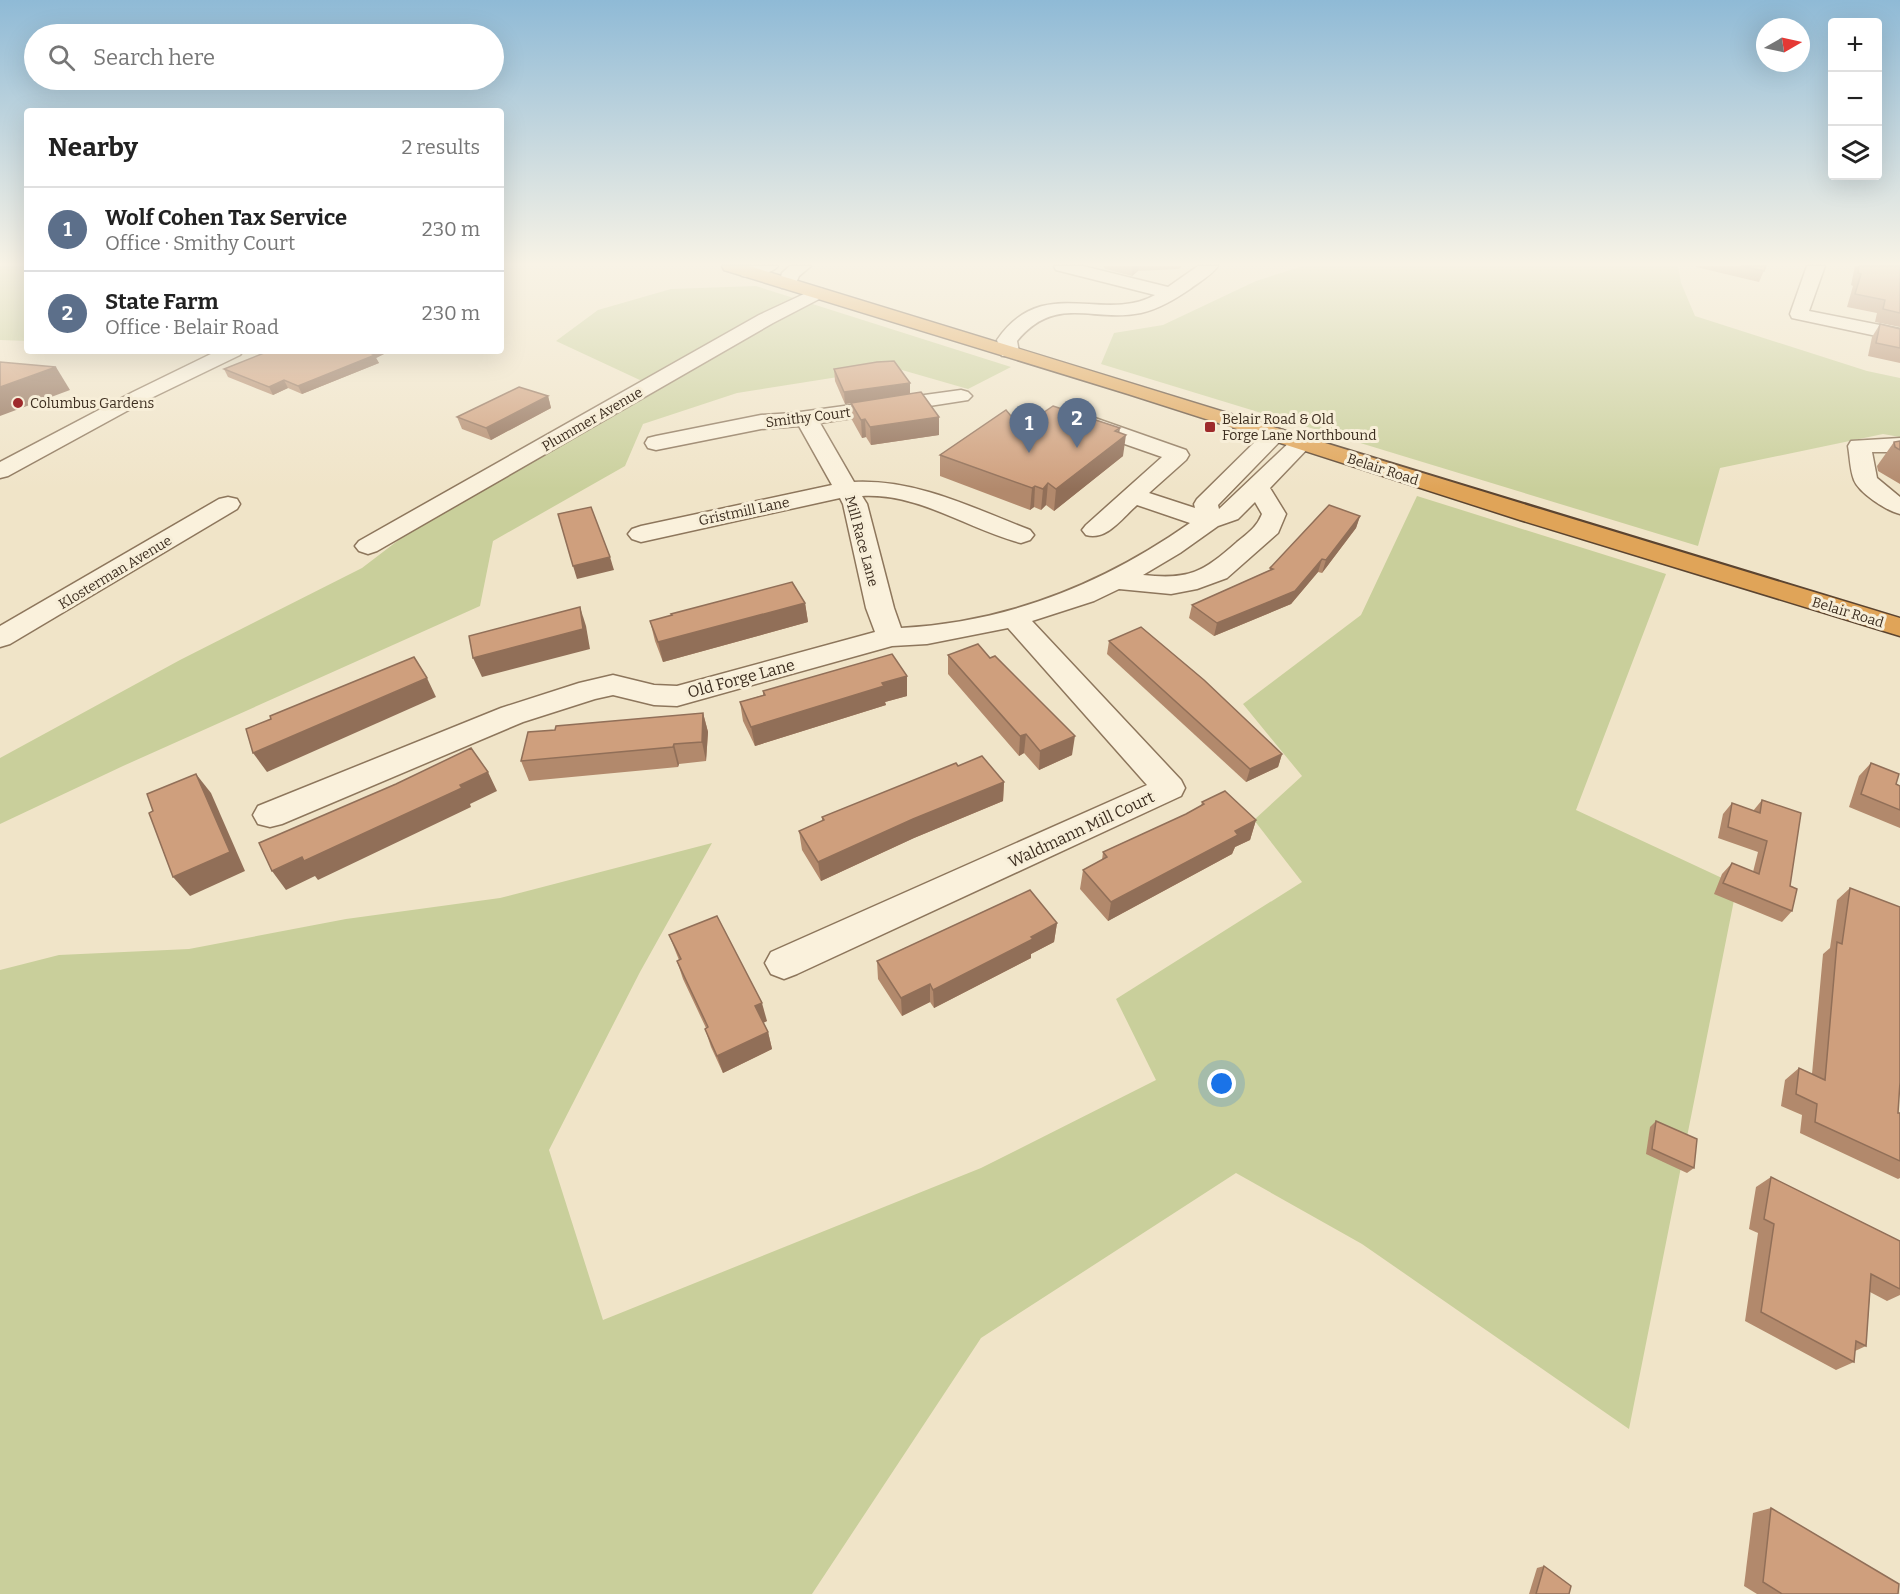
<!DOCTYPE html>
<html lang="en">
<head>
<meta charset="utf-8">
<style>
	:root { --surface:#fff; --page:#f2f2f2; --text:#222; --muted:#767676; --line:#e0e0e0; --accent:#db2777 }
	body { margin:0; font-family:Bitter,serif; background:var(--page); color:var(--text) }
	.controls { position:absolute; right:18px; top:18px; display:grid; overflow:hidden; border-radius:6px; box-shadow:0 6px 24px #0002 }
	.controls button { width:54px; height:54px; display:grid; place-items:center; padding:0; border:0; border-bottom:2px solid var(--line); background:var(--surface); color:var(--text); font:30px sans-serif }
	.compass { position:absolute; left:1756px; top:18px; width:54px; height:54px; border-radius:50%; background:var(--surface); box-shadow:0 6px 24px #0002; rotate:81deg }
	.you { position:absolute; left:1222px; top:1084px; width:21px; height:21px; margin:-15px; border:4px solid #fff; border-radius:50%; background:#1a73e8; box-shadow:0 0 0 9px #1a73e833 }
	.badge { display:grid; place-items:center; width:39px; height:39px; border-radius:50%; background:var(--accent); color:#fff; font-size:20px; font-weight:700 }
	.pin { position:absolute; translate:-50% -50px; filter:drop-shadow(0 2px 3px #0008) }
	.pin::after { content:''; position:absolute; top:32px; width:21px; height:18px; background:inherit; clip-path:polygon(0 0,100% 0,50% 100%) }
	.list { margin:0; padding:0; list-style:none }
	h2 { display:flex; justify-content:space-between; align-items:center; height:78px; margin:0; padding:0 24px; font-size:26px }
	h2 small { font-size:20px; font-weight:400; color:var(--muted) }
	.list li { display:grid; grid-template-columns:39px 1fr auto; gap:18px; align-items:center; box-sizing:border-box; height:84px; padding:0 24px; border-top:2px solid var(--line) }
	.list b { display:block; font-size:22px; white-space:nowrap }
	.list p { margin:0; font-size:20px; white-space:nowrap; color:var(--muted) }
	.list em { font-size:20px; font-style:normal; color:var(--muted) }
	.icon { flex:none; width:33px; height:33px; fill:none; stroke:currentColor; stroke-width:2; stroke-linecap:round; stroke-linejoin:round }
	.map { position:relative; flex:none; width:1900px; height:1594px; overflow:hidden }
	.search { position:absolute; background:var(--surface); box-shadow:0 6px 24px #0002; left:24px; top:24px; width:480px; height:66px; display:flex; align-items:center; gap:15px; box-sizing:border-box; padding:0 21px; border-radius:33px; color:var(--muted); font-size:22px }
	.panel { position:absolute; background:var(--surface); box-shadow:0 6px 24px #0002; left:24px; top:108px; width:480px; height:246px; border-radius:6px }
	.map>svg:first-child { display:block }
</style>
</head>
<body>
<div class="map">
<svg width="1900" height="1594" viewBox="0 0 1900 1594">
	<rect width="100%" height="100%" fill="#f0e4c8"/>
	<g fill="#c9cf9b">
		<path d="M0,266H27V341L0,340Z"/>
		<path d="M1303,266H1678L1681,283L1695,316L1867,371L1900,378V437L1883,434L1720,468L1698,546L1101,364L1114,333L1163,325L1256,281Z"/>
		<path d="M756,286L1011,367L968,389L895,368L737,393L643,424L625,466L493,541L480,606L123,766L0,824V758L180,660L362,568L417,526L657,388L556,341L598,310L671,289Z"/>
		<path d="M1417,496L1666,574L1576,810L1737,885L1629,1429L1362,1244L1236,1173L981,1338L812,1594H0V970L59,955L189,949L346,919L500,898L712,843L640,972L549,1150L603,1320L981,1168L1156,1080L1116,999L1302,882L1254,820L1302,776L1243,704L1361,615Z"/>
	</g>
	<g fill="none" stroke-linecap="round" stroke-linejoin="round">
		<defs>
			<g id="minor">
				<path d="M750,266H778C771,274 752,278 742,276L739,272L742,268Z"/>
				<path d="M790,266H811L799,276L794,288H782L779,284L782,273Z"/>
				<path d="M1054,266H1083L1168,287L1198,266H1218C1212,275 1199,282 1190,289C1175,299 1159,309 1141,313C1092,323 1056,294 1017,341L1019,352L1016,356H1002L997,340C1043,273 1102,324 1155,295L1056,270Z"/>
				<path d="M1807,266H1825L1809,311L1900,329V341L1792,318L1790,314Z"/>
				<path d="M817,288L823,289L826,293L823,297L773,323L377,551L368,554L359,551L355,546L359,541L759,315Z"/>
				<path d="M217,351H243L240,355L147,400L8,476L0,478V462L133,392Z"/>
				<path d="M961,390L968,392L972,396L968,400L820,423L854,482C916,479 973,508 1030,530L1034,535L1030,540L1021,543C967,529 920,493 862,496L867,504L894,608L901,628C1009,622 1103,584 1190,523L1137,505C1122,518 1107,541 1086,535L1082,530L1086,525L1162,457L1076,427L1073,422L1076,417L1084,415L1092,417L1186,450L1189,455L1186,460L1149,493L1195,508L1194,504L1197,499L1267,430L1275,428L1283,430L1286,435L1218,505L1219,509L1294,438L1302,436L1310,438L1313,443L1270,488L1286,514L1278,533L1227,578L1197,589L1171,594L1119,589L1094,601L1032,621L1181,780L1185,788L1181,796L797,974L784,979L771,974L765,963L771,952L1147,785L1008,628L927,644L892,646L677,706L654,705L613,695L595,699L523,722L282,824L270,827L258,824L253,815L258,806L501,708L579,683L613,675L654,685L677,686L875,632L866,608L843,504L840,498L641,542L632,539L628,534L632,529L641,526L832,485L799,426L761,429L656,450L648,448L645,443L648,438L656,436L761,415L793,413ZM1255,502L1262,514C1257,527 1248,533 1237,542C1203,572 1190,580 1143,575L1180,553L1218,526L1238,519Z"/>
				<path d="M1900,438V452H1872L1877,478L1900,497V514C1887,511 1859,493 1854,480C1850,470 1850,457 1848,446L1851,441Z"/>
				<path d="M228,497L237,499L240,504L237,509L10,644L0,647V626L219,499Z"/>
			</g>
			<path id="highway" d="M722,266H749C1133,383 1515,503 1900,618V636L1520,520L1128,394L724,270Z"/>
		</defs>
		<use href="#minor" stroke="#8d765c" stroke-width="3"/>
		<use href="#highway" stroke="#5b4430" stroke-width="3"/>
		<use href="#minor" fill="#faf1dc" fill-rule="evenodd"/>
		<use href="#highway" fill="#e0a458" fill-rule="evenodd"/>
	</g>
	<g fill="#b2896c">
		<path d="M1103,266H1182L1179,269L1138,271L1132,276L1105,269Z"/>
		<path d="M1696,266H1766L1759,282L1696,267Z"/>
		<path d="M1855,266H1900V327L1875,322L1877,313L1847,307L1853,286L1851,285Z"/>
		<path d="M1880,324L1900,329V363L1868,356L1872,337Z"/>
		<path d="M269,351H382L384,354L376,358L379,363L302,394L288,388L273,395L228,377L224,369Z"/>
		<path d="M834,369L910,394L939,417V435L871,445L866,437L862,438L852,420L851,403L845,404L835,381Z"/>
		<path d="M548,396L551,408L491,440L462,429L457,417Z"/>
		<path d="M1021,428L1119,432L1123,456L1054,511L1046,505L1041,510L1034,507L1030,510L940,476V455Z"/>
		<path d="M1900,441V484L1878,471L1877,466L1894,442Z"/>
		<path d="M1360,516L1356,528L1322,573L1318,572L1291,604L1214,636L1189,618L1192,605L1270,570V568Z"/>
		<path d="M805,603L808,622L663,662L655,641L650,621L671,616V614Z"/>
		<path d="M1109,641L1282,754L1278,767L1246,782L1107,654Z"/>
		<path d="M948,655L1072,755L1039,770L1024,753L1019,756L948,674Z"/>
		<path d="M763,691L907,696L885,702L886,705L755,746L743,721L740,702L763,695Z"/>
		<path d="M703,713L708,732L706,761L679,764L678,767L529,781L521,761L555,730Z"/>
		<path d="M1871,763L1896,784L1900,786V828L1849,807L1859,776Z"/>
		<path d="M958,766L1004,782L1003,801L914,838L821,881L802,850L799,831L822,821V817Z"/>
		<path d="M1762,800L1790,886L1792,911L1782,922L1714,894L1722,874L1732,863L1753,872L1758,852L1718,838L1723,814L1732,803L1753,811Z"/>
		<path d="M1202,802L1256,820L1250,840L1235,847L1232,854L1108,921L1080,889L1083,870L1102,860L1103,852L1186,814L1201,806Z"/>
		<path d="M1850,888L1898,1113H1900V1178L1898,1179L1800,1133L1802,1115L1781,1106L1785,1080L1799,1068L1812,1074L1823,954L1830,948L1837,900Z"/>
		<path d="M1057,923L1054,942L1031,954V958L934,1008L930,1002L902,1016L878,979L877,961Z"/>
		<path d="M669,935L767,1021L763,1023L768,1032L772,1049L723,1073L711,1047L705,1029L706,1028L683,979L677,961L679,960Z"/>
		<path d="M1656,1121L1694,1168L1687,1173L1646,1154L1650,1127Z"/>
		<path d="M1771,1177L1900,1241V1295L1887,1301L1870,1292L1866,1346L1855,1351L1854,1362L1836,1370L1745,1321L1758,1233L1749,1229L1756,1187Z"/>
		<path d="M1771,1508L1898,1594H1757L1744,1586L1753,1513Z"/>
		<path d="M1544,1566L1569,1594H1529L1537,1568Z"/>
	</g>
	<g fill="#916f58">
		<path d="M1133,266H1139L1138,271L1132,276Z"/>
		<path d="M371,351H382L384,354L376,358L379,363L302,394L298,386Z"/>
		<path d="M56,367L70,390L0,416V387Z"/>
		<path d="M284,380L288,388L273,395L269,387Z"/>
		<path d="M910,383V395L845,404L844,392Z"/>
		<path d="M548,396L551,408L491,440L486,428Z"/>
		<path d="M939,417V435L871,445L870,427Z"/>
		<path d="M865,419L866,437L862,438L861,420Z"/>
		<path d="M1120,428L1118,441L1126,435L1123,456L1054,511L1056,489Z"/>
		<path d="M1048,483L1046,505L1041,510L1043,489Z"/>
		<path d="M1035,486L1034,507L1030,510L1032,488Z"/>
		<path d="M1360,516L1356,528L1322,573L1326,560Z"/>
		<path d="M610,557L614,570L577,579L573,566Z"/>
		<path d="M1322,559L1318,572L1291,604L1214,636L1217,623Z"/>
		<path d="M805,603L808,622L663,662L658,642Z"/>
		<path d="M580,607L586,626L590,649L482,677L473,658Z"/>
		<path d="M907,676V696L885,702L886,705L755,746L751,727L882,683Z"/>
		<path d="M427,678L436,697L267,772L253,753Z"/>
		<path d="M703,713L708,732L706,761L702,742Z"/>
		<path d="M1026,734L1024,753L1019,756L1020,736Z"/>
		<path d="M1075,736L1072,755L1039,770L1040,751Z"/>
		<path d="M674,744L679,764L678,767L673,747Z"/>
		<path d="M1282,754L1278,767L1246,782L1250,769Z"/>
		<path d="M488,772L497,791L470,804L471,807L318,880L315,876L286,890L272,871Z"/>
		<path d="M196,774L211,793L245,871L190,896L173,877Z"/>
		<path d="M1004,782L1003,801L914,838L821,881L818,862L913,819Z"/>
		<path d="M1256,820L1250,840L1235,847L1232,854L1108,921L1111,902L1235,831Z"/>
		<path d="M1057,923L1054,942L1031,954V958L934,1008L933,990Z"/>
		<path d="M930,984V1002L902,1016L901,998Z"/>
		<path d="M762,1003L767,1021L760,1024L755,1006Z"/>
		<path d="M768,1032L772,1049L723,1073L717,1056Z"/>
	</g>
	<g fill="#cf9f7d" stroke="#916f58" stroke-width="1.5">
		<path d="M1741,266H1766L1764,271Z"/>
		<path d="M1859,266H1900V313L1883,309L1885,300L1855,294L1861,274L1858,273Z"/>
		<path d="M1880,324L1900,329V348L1876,343Z"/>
		<path d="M269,351H371L368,352L375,355L298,386L284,380L269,387L224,369Z"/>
		<path d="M894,361L910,383L844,392L834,369L877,362Z"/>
		<path d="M0,362L56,367L0,387Z"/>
		<path d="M519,387L548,396L486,428L457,417Z"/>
		<path d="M921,392L939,417L870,427L865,419L861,420L851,403Z"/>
		<path d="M1053,406L1120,428L1115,431L1126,435L1056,489L1048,483L1043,489L1035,486L1032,488L940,455L1006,410L1021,428Z"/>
		<path d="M1900,441V450L1895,447L1894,442Z"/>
		<path d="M1329,505L1360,516L1326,560L1322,559L1295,591L1217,623L1192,605L1273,569L1270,568Z"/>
		<path d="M591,507L610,557L573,566L558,514Z"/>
		<path d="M792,582L805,603L658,642L650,621L672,615L671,614Z"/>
		<path d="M580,607L583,629L473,658L469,636Z"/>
		<path d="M1141,627L1204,680L1282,754L1250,769L1109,641Z"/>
		<path d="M978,644L990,658L995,656L1075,736L1040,751L1026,734L1020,736L948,655Z"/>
		<path d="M892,654L907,676L882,683L884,686L751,727L740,702L765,695L763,691Z"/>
		<path d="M414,657L427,678L253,753L246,729L271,719L270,716Z"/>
		<path d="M703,713L702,742L674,744L673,747L521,761L528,732L555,730L556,726Z"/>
		<path d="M471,748L488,772L460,785L462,788L304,861L302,857L272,871L259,843L396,784Z"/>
		<path d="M982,756L1004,782L913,819L818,862L799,831L824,820L822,817L956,763L958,766Z"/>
		<path d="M1871,763L1899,774L1896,784L1900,786V810L1861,794Z"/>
		<path d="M196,774L230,852L173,877L149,813L153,811L147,794Z"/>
		<path d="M1225,791L1256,820L1235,831L1238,835L1111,902L1083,870L1107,857L1103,852L1186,814L1204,804L1202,802Z"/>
		<path d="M1762,800L1801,813L1790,886L1797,889L1792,911L1723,883L1732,863L1759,874L1767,841L1728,827L1732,803L1760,813Z"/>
		<path d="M1850,888L1900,907V1082L1898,1113H1900V1161L1815,1122L1817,1104L1796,1094L1799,1068L1825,1080L1837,942L1842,944Z"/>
		<path d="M1030,890L1057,923L1031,937L1033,939L933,990L930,984L901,998L877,961Z"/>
		<path d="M717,916L762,1003L755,1006L768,1032L717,1056L705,1029L708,1027L677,961L681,959L669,935Z"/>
		<path d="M1656,1121L1697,1139L1694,1168L1652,1149Z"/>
		<path d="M1771,1177L1900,1241V1289L1871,1274L1866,1346L1856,1341L1854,1362L1761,1312L1774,1224L1764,1219Z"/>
		<path d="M1771,1508L1899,1584L1898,1594H1782L1763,1582Z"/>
		<path d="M1544,1566L1571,1586L1569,1594H1536Z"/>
	</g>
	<linearGradient id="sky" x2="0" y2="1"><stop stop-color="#8fbad6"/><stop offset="0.54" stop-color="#f8f3e6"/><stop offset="1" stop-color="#f8f3e6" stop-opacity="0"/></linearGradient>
	<rect width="1900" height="489" fill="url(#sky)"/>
	<g fill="#9e2a2b" stroke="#f7eed8" stroke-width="2">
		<circle cx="18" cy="403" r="6"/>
		<rect x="1204" y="421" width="12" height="12" rx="3"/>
	</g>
	<g text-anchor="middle" stroke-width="6" stroke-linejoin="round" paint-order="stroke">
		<g font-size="14" fill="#3d2e20" stroke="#f7eed8" text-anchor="start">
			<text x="30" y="408">Columbus Gardens</text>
			<text x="1222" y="424">Belair Road &amp; Old<tspan x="1222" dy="16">Forge Lane Northbound</tspan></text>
		</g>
		<g font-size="14" fill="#3d2e20" stroke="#f7eed8">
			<text transform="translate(808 417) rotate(-7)" y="5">Smithy Court</text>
			<text transform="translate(592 419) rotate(-30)" y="5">Plummer Avenue</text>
			<text transform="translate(1383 469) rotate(18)" y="5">Belair Road</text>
			<text transform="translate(744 511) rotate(-12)" y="5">Gristmill Lane</text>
			<text transform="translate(862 541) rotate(75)" y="5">Mill Race Lane</text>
			<text transform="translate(115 572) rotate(-31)" y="5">Klosterman Avenue</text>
			<text transform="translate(1848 612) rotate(17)" y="5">Belair Road</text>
		</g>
		<g font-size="16" fill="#3d2e20" stroke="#f7eed8">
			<text transform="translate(741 678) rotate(-15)" y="6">Old Forge Lane</text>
			<text transform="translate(1081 829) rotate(-25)" y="6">Waldmann Mill Court</text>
		</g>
	</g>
</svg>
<div class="controls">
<button>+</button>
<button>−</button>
<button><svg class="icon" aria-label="layers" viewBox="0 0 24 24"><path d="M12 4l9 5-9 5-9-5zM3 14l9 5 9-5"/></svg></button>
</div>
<svg class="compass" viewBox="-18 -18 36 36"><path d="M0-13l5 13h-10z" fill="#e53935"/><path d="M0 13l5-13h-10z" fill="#767676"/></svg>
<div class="you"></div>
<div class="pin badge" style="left:1029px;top:453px;background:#5c6f8a">1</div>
<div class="pin badge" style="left:1077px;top:448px;background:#5c6f8a">2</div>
<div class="search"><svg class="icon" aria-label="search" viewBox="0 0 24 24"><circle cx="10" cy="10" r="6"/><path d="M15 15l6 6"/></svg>Search here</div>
<section class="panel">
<h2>Nearby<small>2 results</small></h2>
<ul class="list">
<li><span class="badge" style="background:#5c6f8a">1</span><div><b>Wolf Cohen Tax Service</b><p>Office · Smithy Court</p></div><em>230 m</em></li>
<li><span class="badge" style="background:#5c6f8a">2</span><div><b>State Farm</b><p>Office · Belair Road</p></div><em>230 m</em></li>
</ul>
</section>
</div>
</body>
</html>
